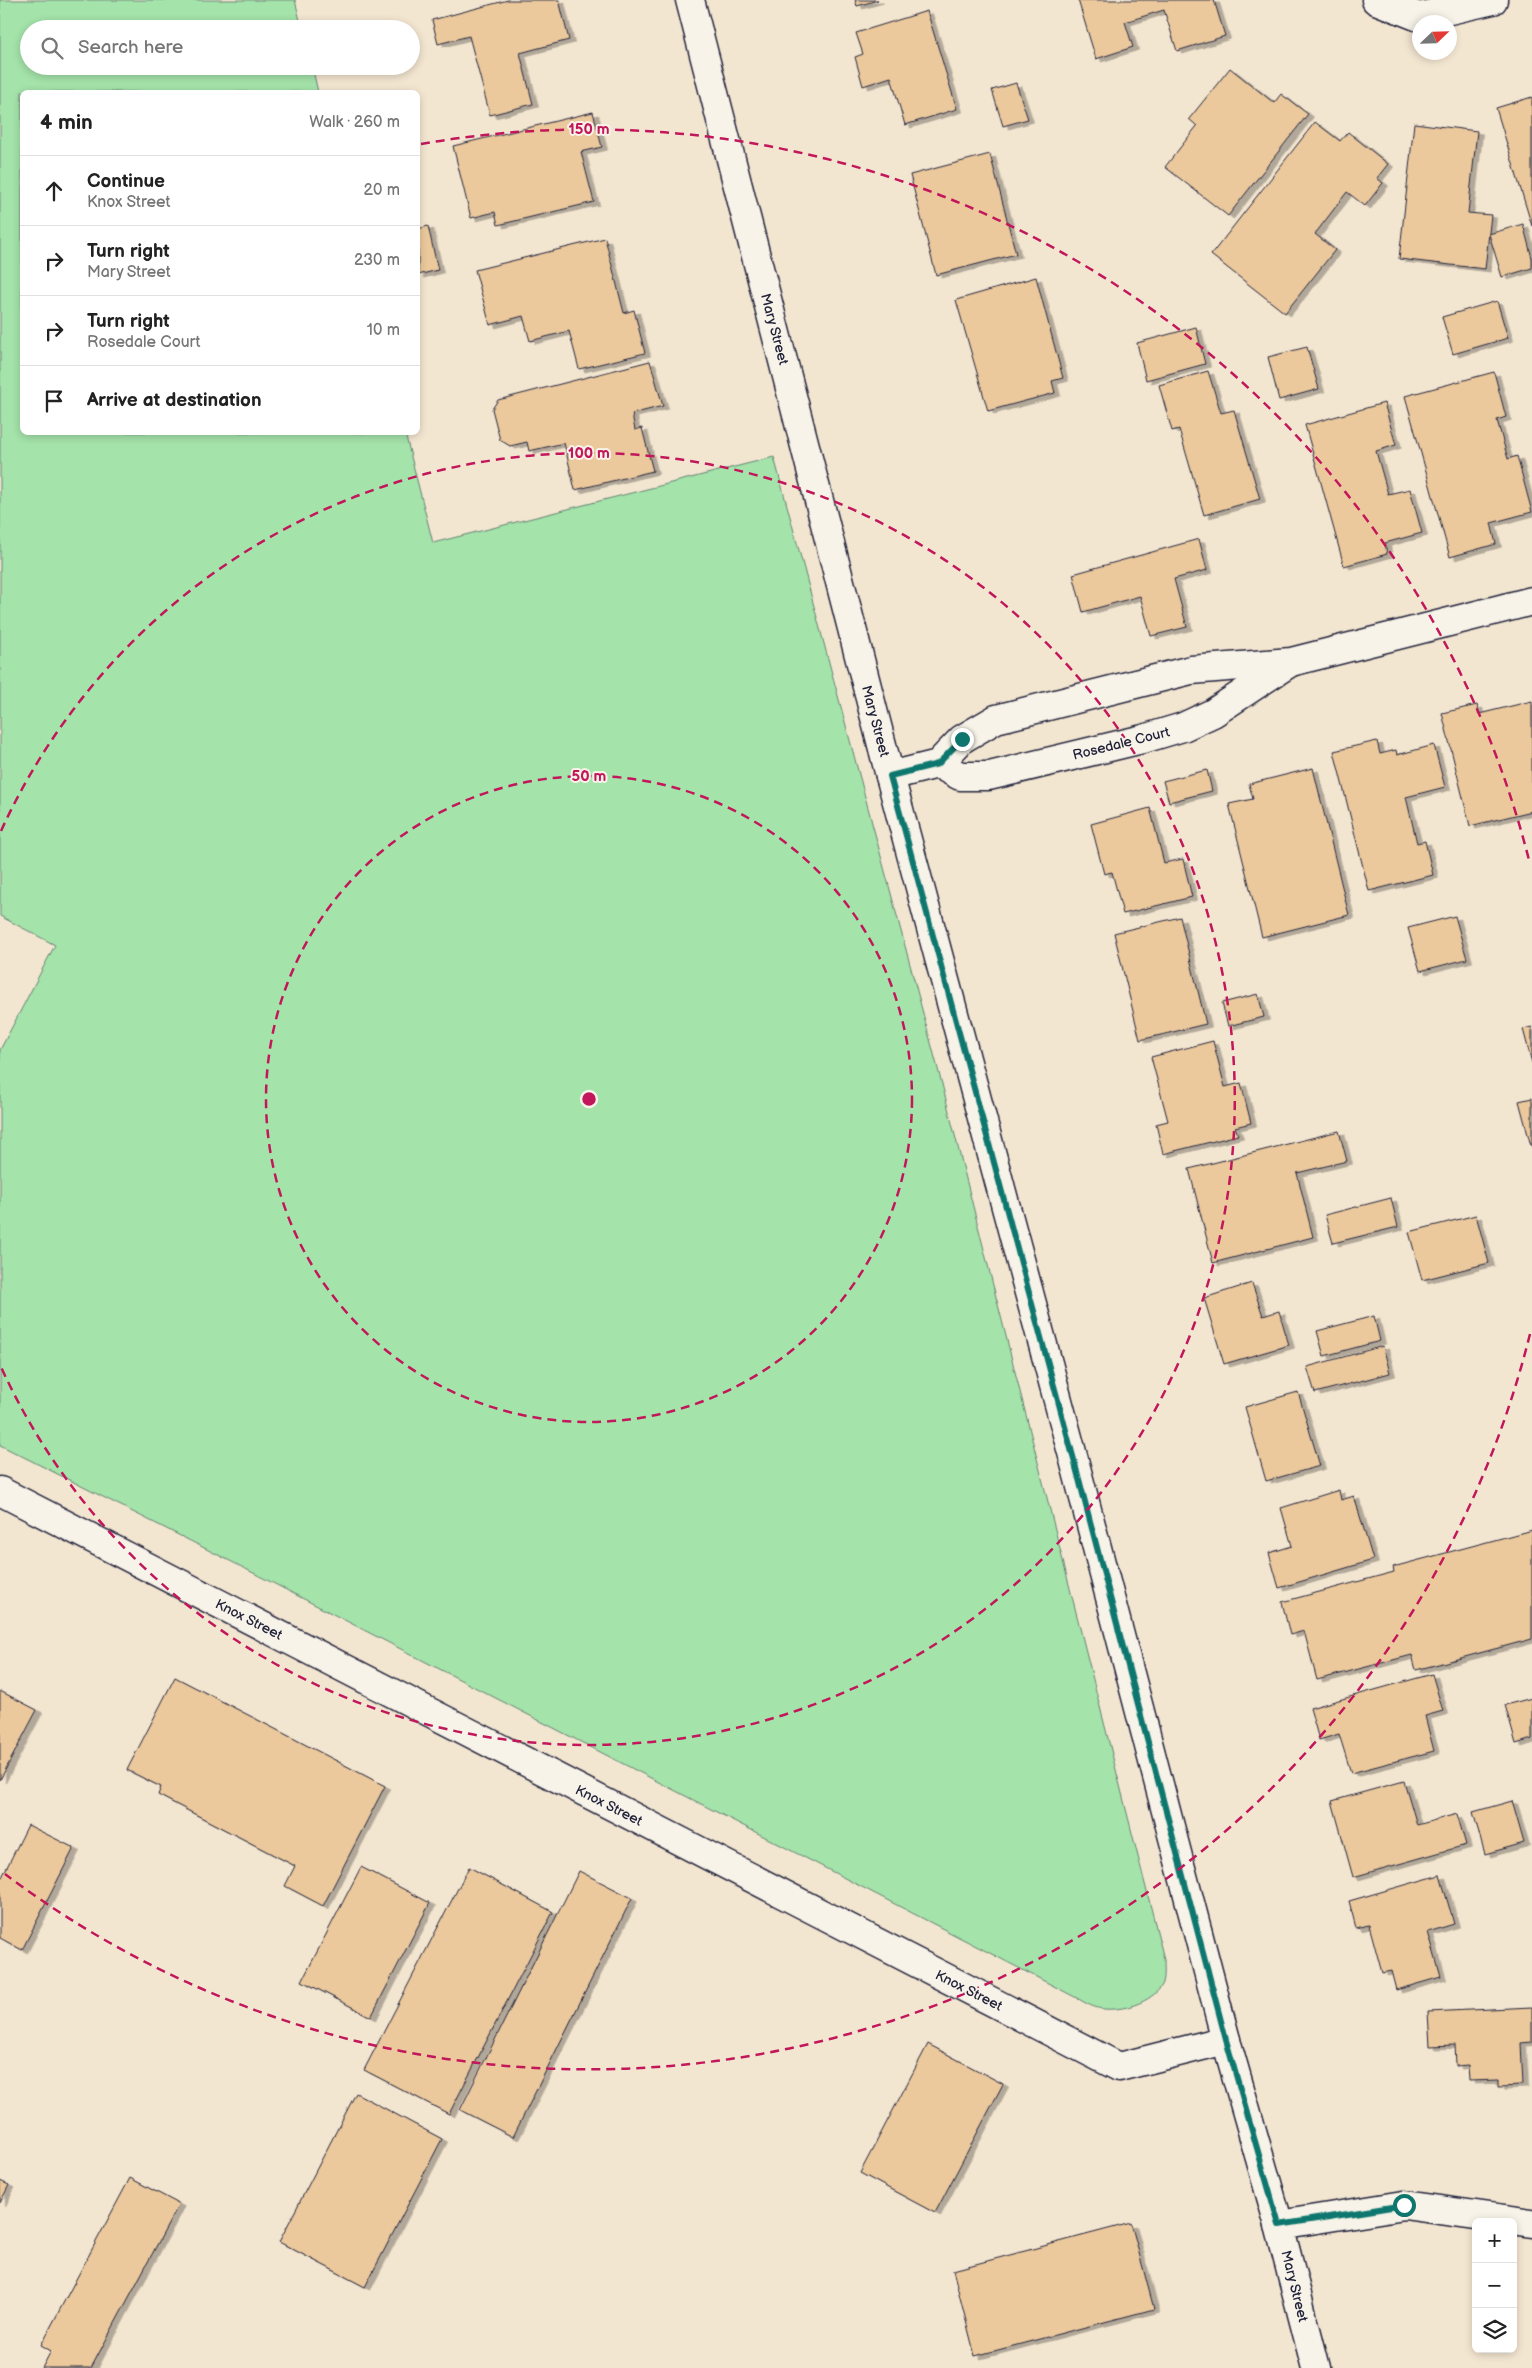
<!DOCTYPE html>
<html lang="en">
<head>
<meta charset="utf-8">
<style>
	:root { --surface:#fff; --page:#f2f2f2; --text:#222; --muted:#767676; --line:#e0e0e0 }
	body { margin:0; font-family:"Balsamiq Sans",sans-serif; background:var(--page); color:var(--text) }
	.controls { position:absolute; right:15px; bottom:15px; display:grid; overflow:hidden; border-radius:8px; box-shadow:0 2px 8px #0003 }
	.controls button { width:45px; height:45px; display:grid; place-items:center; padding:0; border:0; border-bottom:1px solid var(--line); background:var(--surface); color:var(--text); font:25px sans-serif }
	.compass { position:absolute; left:1412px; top:15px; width:45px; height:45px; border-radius:50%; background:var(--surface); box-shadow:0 2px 8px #0003; rotate:67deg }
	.stop { position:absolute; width:15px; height:15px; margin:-11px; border:4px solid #0f766e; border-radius:50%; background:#fff }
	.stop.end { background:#0f766e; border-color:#fff; box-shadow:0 1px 5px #0008 }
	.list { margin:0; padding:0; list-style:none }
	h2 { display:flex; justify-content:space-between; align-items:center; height:65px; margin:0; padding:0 20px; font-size:21px }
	h2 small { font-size:16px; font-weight:400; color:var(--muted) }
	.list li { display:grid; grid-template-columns:32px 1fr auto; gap:15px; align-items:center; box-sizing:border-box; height:70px; padding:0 20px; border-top:1px solid var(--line) }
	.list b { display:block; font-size:19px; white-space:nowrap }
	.list p { margin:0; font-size:16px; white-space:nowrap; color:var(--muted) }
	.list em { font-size:16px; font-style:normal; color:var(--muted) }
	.icon { flex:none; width:28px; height:28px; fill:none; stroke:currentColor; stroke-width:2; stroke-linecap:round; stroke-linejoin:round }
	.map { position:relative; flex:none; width:1532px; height:2368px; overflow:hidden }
	.search { position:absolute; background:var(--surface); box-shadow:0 2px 8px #0003; left:20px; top:20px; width:400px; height:55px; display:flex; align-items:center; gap:12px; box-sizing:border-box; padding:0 18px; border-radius:28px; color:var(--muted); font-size:19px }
	.panel { position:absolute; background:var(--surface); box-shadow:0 2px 8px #0003; left:20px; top:90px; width:400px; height:345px; border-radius:8px }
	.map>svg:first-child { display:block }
</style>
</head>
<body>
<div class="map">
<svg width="1532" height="2368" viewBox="0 0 1532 2368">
	<defs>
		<filter id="shadow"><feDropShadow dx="5.5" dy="3" stdDeviation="0" flood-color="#0004"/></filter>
	</defs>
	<rect width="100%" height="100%" fill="#f3e6d1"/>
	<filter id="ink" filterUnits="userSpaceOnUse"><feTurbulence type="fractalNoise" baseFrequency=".02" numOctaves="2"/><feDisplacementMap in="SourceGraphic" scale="10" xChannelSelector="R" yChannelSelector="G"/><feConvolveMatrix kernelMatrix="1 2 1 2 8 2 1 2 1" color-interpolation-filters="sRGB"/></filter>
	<g filter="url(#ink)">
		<path fill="#a4e3aa" stroke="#638272" d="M0,0H295L302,29H29V66H312L318,92H22V432L405,433L433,543L774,457L942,1084L1164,1959C1164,1966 1165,1976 1163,1983C1154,2003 1118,2013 1098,2008C1089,2006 1081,2000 1073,1996L236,1564L0,1445V1050L55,945L0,916Z"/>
		<g fill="#ebc99c" stroke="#22223b" filter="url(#shadow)">
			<path d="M508,0H559L569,40L520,53L533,104L490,115L469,36L438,44L432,20Z"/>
			<path d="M855,0H878L857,6Z"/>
			<path d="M1078,0H1214L1225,36L1177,51L1164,10L1125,22L1133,47L1096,59Z"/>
			<path d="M927,11L957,109L905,125L891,77L863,86L855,57L863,54L856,33Z"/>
			<path d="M1230,68L1274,103L1281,94L1308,114L1228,216L1165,167L1197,126L1189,119Z"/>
			<path d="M1016,83L1028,119L1003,126L992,90Z"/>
			<path d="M1532,97V226L1496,108Z"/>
			<path d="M593,112L602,147L581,152L594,202L498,225L495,212L471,218L453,146Z"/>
			<path d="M1315,122L1340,141L1348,132L1388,164L1377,178L1383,183L1365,206L1347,192L1315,234L1335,250L1285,313L1211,255Z"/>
			<path d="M1414,123L1477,131L1468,213L1491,215L1485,269L1399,259Z"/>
			<path d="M990,154L1016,254L936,275L910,175Z"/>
			<path d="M1523,224L1532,258V268L1502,277L1489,234Z"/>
			<path d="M428,226L438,270L418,275V229Z"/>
			<path d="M605,238L624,313L634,310L645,353L579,369L569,331L530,341L523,316L490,325L475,270Z"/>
			<path d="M1036,277L1063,378L1052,381L1055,393L988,411L956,300Z"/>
			<path d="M1497,301L1508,338L1453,354L1442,317Z"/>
			<path d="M1196,327L1205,364L1146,380L1137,343Z"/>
			<path d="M1307,347L1319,389L1279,400L1268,357Z"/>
			<path d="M650,361L663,406L632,414L635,430L642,428L653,471L575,490L564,443L529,451L527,442L510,446L500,440L492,409L498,400Z"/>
			<path d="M1208,371L1221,413L1234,410L1260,499L1204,515L1179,429L1172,431L1159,385Z"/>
			<path d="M1494,372L1506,417L1497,420L1508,459L1517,456L1532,512L1491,523L1496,544L1450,557L1405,396Z"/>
			<path d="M1384,403L1396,445L1376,451L1388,494L1410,489L1422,533L1385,543L1387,554L1344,566L1305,425Z"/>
			<path d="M1199,539L1207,570L1174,579L1187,627L1151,636L1140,596L1083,612L1073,574Z"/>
			<path d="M1532,701V811L1470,826L1442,713L1477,705L1479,714Z"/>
			<path d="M1377,741L1380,754L1396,750L1397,755L1434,745L1445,787L1406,797L1417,843L1425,841L1433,875L1369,891L1334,751Z"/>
			<path d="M1313,768L1349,915L1262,937L1229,804L1253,799L1249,784Z"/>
			<path d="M1207,770L1212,791L1169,802L1163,781Z"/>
			<path d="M1150,808L1164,863L1183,859L1192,897L1123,914L1112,872L1104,874L1091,824Z"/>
			<path d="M1455,916L1467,959L1420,971L1408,928Z"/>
			<path d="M1180,917L1206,1024L1140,1040L1114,933Z"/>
			<path d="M1258,994L1264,1017L1228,1026L1222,1003Z"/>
			<path d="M1532,1027V1063L1523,1029Z"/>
			<path d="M1213,1041L1225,1087L1241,1083L1251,1123L1235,1127L1238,1135L1163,1154L1156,1124L1168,1121L1151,1057Z"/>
			<path d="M1532,1098V1146H1531L1519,1101Z"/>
			<path d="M1339,1131L1347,1161L1297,1173L1313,1237L1213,1263L1189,1169Z"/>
			<path d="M1391,1198L1398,1227L1333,1243L1325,1215Z"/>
			<path d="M1476,1215L1489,1263L1422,1280L1409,1232Z"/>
			<path d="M1252,1283L1263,1316L1279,1311L1289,1345L1224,1364L1204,1298Z"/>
			<path d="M1374,1316L1380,1341L1324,1356L1317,1331Z"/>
			<path d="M1383,1346L1390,1373L1315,1393L1307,1367Z"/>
			<path d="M1298,1392L1320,1466L1266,1481L1245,1407Z"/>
			<path d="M1339,1490L1341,1500L1354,1496L1373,1560L1279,1588L1269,1553L1292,1546L1281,1508Z"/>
			<path d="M1532,1530V1639L1416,1670L1412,1655L1317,1680L1304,1631L1290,1635L1282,1602L1394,1572L1393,1567Z"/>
			<path d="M1432,1674L1443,1711L1425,1716L1434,1751L1351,1773L1339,1734L1319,1740L1310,1708Z"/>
			<path d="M175,1677L385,1786L323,1906L285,1886L295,1866L158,1795L161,1787L127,1770Z"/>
			<path d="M0,1691L37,1710L0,1780Z"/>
			<path d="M1532,1698V1739L1516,1744L1505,1705Z"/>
			<path d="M1404,1781L1417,1825L1457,1814L1466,1845L1353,1877L1332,1801Z"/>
			<path d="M1512,1801L1524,1843L1485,1854L1473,1812Z"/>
			<path d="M28,1825L74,1848L22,1950L0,1938V1881Z"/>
			<path d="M361,1867L430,1903L371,2017L302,1981Z"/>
			<path d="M469,1867L553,1912L449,2114L364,2070Z"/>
			<path d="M579,1871L632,1898L513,2137L460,2110Z"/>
			<path d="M1440,1875L1454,1924L1428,1932L1441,1977L1396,1990L1391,1971L1382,1973L1369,1925L1356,1928L1349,1901Z"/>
			<path d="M1532,2007V2042L1521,2043L1523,2085L1499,2086V2080L1469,2081L1468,2065L1456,2066L1455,2045L1430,2046L1428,2012Z"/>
			<path d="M928,2044L1003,2084L935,2213L860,2173Z"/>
			<path d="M356,2093L442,2139L365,2287L279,2242Z"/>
			<path d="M130,2178L179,2204L91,2368H42L51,2351L41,2345Z"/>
			<path d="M0,2181L9,2185L0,2203Z"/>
			<path d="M1131,2223L1154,2309L975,2356L953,2270Z"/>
		</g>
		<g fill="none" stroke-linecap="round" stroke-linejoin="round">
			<defs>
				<g id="street">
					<path d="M690,0L890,776L1074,1460L1226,2040L1279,2225L1316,2368"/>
					<path d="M1376,0L1419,17L1493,0"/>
					<path d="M938,764L960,776H989L1143,739L1183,727L1213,713L1289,663"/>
					<path d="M890,776L938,764L962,739L996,719L1191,670L1291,662L1532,601"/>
					<path d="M0,1491L1119,2067L1226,2040"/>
					<path d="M1279,2225L1404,2205L1532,2223"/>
				</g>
			</defs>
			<use href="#street" stroke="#22223b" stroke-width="31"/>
			<use href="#street" stroke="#f7f3e8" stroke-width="28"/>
		</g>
	</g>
	<g fill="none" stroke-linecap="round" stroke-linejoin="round" filter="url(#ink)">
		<path stroke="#0f766e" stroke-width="6" d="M962,739L938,764L890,776L1074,1460L1226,2040L1279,2225L1404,2205"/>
	</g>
	<g fill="none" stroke="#c2185b" stroke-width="2.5" stroke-dasharray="9 6">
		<circle cx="589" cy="1099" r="323"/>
		<path d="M1 831A646 646 0 1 1 1 1367"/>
		<path d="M1530 1334A970 970 0 0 1 5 1874M421 144A970 970 0 0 1 1530 864"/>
	</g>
	<g text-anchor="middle" stroke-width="4" stroke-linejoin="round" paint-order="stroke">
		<g font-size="14" fill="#22223b" stroke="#f7f3e8">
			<text transform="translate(775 329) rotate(75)" y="5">Mary Street</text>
			<text transform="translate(876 721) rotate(75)" y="5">Mary Street</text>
			<text transform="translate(1121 743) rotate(-14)" y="5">Rosedale Court</text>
			<text transform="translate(249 1619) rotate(27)" y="5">Knox Street</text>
			<text transform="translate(609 1805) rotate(27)" y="5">Knox Street</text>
			<text transform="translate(969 1990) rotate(27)" y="5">Knox Street</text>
			<text transform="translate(1295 2286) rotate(76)" y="5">Mary Street</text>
		</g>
	</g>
	<circle cx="589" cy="1099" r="8" fill="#c2185b" stroke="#f7f3e8" stroke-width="2.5"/>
	<g font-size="15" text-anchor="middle" font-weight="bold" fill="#c2185b" stroke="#f7f3e8" stroke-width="4" stroke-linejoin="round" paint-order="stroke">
		<text x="589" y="134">150 m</text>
		<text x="589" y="458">100 m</text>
		<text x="589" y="781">50 m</text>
	</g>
</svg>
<div class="controls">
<button>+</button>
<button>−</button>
<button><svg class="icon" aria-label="layers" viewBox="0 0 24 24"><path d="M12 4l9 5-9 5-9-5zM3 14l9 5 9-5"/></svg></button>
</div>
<svg class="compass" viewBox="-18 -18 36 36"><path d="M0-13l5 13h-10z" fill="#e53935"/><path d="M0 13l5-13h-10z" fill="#767676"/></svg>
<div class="stop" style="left:1404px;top:2205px"></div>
<div class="stop end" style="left:962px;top:739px"></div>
<div class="search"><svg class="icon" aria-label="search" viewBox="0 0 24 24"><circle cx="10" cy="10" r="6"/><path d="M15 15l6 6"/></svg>Search here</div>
<section class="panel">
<h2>4 min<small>Walk · 260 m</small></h2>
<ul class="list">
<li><svg class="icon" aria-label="ahead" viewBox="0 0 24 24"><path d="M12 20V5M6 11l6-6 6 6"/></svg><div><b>Continue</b><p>Knox Street</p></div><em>20 m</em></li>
<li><svg class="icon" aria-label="right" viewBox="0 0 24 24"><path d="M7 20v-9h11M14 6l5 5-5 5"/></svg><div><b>Turn right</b><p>Mary Street</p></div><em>230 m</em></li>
<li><svg class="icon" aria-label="right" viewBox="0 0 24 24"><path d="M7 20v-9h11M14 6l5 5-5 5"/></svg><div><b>Turn right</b><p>Rosedale Court</p></div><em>10 m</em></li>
<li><svg class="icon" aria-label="arrive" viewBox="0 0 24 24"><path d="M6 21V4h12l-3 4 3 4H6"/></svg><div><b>Arrive at destination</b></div></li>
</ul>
</section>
</div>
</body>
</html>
